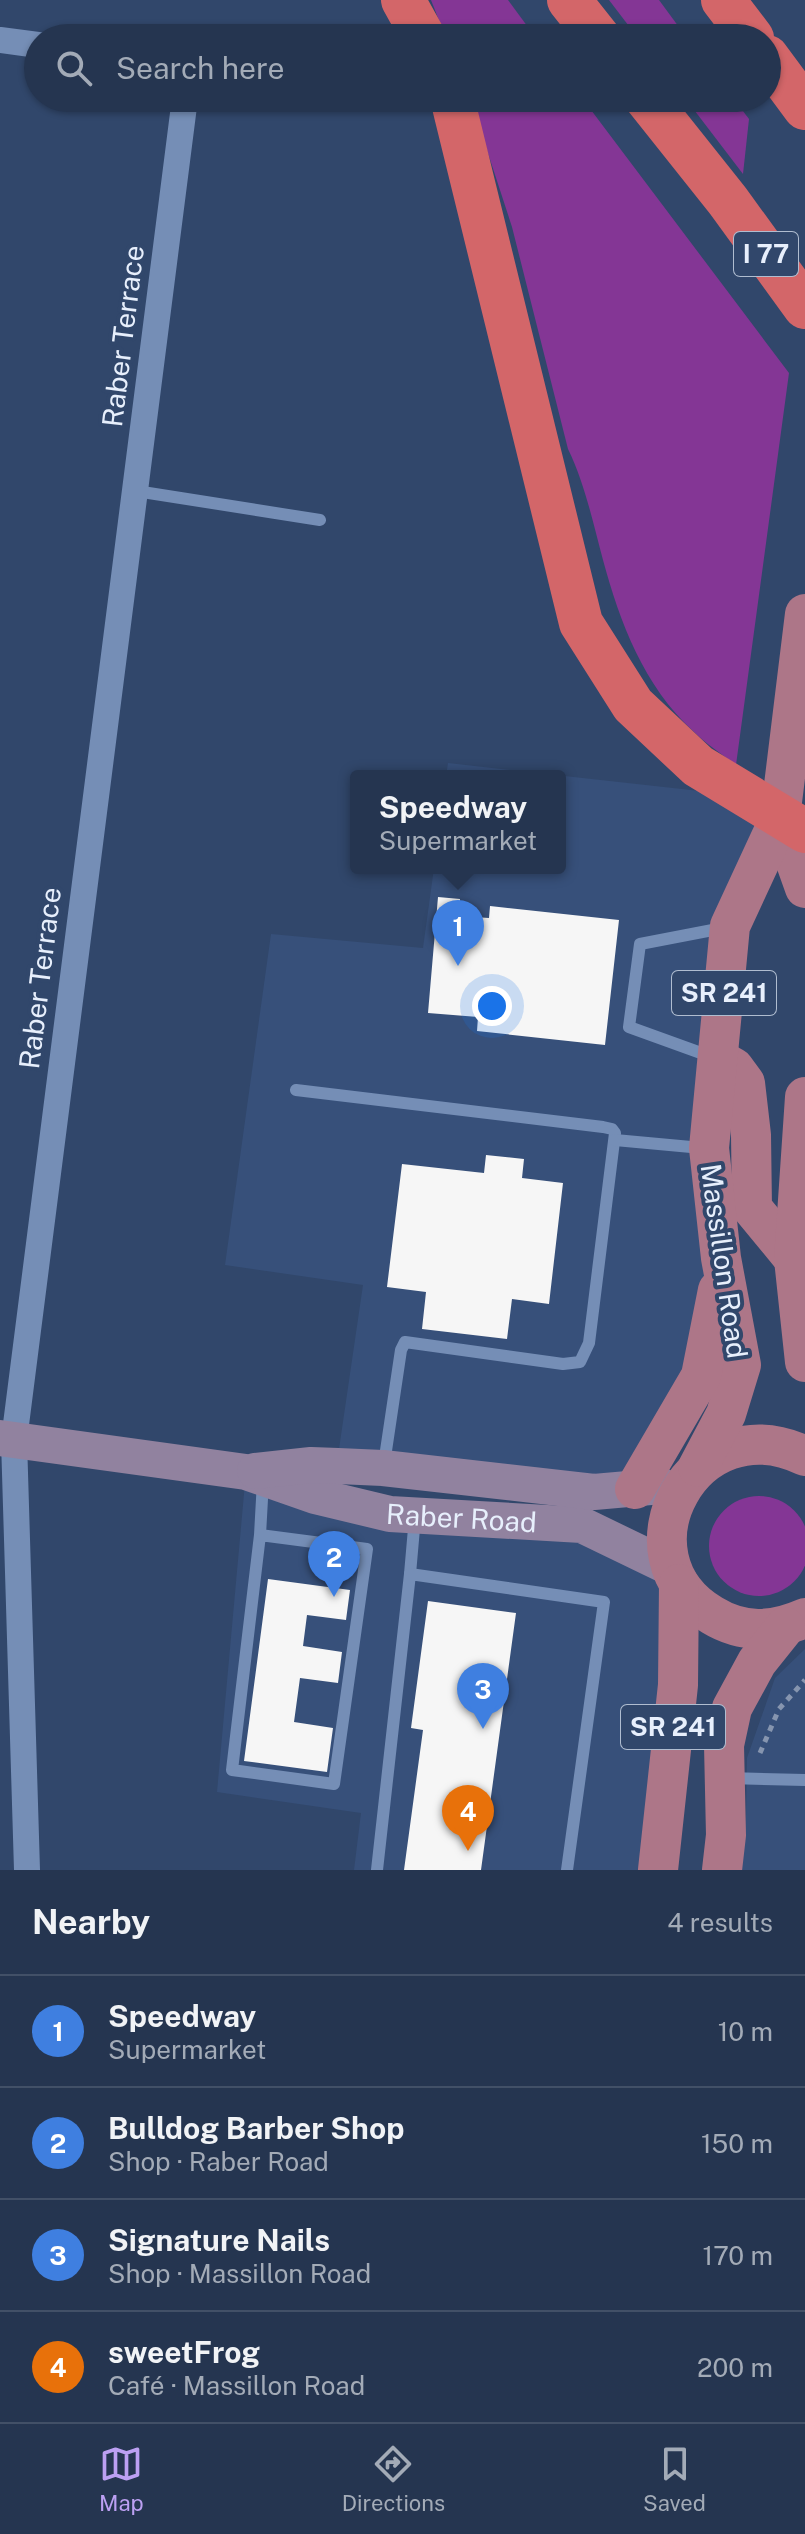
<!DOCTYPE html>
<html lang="en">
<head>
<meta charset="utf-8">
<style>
	:root { --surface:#253550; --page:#31405a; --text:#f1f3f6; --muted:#a3abb7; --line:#425067; --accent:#bca0f2 }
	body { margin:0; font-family:"Public Sans",sans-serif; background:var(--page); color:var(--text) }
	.you { position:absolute; left:492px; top:1006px; width:28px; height:28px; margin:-20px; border:6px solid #fff; border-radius:50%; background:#1a73e8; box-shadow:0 0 0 12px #1a73e833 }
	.badge { display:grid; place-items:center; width:52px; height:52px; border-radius:50%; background:var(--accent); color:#fff; font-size:26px; font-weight:700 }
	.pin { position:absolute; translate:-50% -66px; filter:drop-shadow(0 2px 4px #0008) }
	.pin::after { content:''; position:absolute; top:42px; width:28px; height:24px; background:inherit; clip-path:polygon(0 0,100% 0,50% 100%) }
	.popup { position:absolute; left:350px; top:770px; width:216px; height:104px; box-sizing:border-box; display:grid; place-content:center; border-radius:8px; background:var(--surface); filter:drop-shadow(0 2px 6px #0005); font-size:26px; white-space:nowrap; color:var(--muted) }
	.popup b { font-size:30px; color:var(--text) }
	.popup::after { content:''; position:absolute; left:50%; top:100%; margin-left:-16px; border:16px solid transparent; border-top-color:var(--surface) }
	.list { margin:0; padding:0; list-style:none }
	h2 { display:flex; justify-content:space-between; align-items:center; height:104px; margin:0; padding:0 32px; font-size:34px }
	h2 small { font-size:26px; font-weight:400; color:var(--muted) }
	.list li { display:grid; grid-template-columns:52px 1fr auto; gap:24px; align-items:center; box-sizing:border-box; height:112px; padding:0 32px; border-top:2px solid var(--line) }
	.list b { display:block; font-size:30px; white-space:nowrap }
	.list p { margin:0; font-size:26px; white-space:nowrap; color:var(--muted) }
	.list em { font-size:26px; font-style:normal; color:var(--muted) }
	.icon { flex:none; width:44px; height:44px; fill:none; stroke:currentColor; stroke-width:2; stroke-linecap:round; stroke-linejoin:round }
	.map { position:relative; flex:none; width:805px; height:1870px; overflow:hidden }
	.search { position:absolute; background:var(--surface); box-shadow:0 2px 6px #0004; left:24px; right:24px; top:24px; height:88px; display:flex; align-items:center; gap:20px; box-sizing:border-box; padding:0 28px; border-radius:44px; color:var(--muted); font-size:30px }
	.sheet { height:552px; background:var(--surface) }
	nav { display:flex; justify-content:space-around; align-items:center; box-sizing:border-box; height:112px; border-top:2px solid var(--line); background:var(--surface); font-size:22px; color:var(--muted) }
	nav a { display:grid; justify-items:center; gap:4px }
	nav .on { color:var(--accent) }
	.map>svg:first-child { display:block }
</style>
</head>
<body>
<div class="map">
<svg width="805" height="1870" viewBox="0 0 805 1870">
	<rect width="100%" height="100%" fill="#31476b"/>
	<g fill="#37507a">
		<path d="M448,763L745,796L780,818L730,927L716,1308L635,1489L339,1449L363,1285L225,1265L271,934L423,948L434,868H560V776H446Z"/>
		<path d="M246,1472L264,1478L582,1525L673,1569L658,1870H354L361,1813L217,1792Z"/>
		<path d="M805,1649V1870H740L746,1816L747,1758L775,1678Z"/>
	</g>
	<g fill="#843695">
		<path d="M431,0H508L536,38H446Z"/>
		<path d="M609,0H659L687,38H638Z"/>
		<path d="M470,98H582L789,373L736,765C722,754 706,744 693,731C644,686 620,623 603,560C593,523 585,484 568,449L512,227Z"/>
		<path d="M685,98H733L749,119L743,174Z"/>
		<circle cx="759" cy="1546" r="50"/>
	</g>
	<g fill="#f6f6f6">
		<path d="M438,897L460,899L459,916L489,918L490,906L619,920L605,1045L477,1031L478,1017L428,1013Z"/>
		<path d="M486,1155L524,1159L522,1178L563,1183L549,1304L512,1299L507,1339L422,1329L426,1292L387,1287L402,1164L484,1173Z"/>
		<path d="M268,1579L350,1590L346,1620L307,1615L303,1646L342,1652L338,1683L300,1678L294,1722L333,1728L327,1772L244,1761Z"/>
		<path d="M428,1601L516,1613L481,1870H404L423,1730L411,1728Z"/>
	</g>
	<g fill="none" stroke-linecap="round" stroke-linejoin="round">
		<path stroke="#8695af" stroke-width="5" stroke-dasharray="6 6" stroke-linecap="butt" d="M760,1753L779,1709L805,1680"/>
		<g stroke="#758eb6" stroke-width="12">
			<path d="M136,491L320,520"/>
			<path d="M712,1057L629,1027L640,944L723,928"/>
			<path d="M296,1090L603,1127L612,1129L615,1133L589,1343L580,1362L563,1364L405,1342L401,1350L384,1464"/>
			<path d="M615,1140L702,1148"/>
			<path d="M260,1535L367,1549L334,1784L232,1770L260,1535L263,1481"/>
			<path d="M410,1574L415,1517"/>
			<path d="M728,1778L805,1780"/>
			<path d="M377,1870L410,1574L604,1602L567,1870"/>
		</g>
		<g stroke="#758eb6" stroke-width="26">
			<path d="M0,40L38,45"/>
			<path d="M27,1870L14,1440L185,98"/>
		</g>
		<g stroke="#91829f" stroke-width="36">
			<path id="s1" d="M0,1438L246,1472L315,1496L390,1514L582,1525L673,1569"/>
			<path d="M255,1471L311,1465L338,1466L383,1468L594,1492L662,1486"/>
		</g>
		<g stroke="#ad7688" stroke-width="40">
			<path d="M780,818L805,888"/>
			<path d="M718,1059L734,1068L745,1083L751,1135L752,1208L794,1259"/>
			<path d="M805,1097L794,1259L805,1362"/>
			<path d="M805,1456C694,1402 612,1556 712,1615C743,1634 773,1632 805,1618"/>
			<path d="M698,1467L726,1414L741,1365L721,1258L709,1148L730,926L780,818L805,614"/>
			<path d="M635,1489L701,1376L718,1290"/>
			<path d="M658,1870L678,1685L679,1584"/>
			<path d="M722,1870L726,1835L724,1745L732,1708L757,1662L785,1627"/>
		</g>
		<g stroke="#d36669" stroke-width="44">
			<path d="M403,0L424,38"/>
			<path d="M569,0L599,38"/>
			<path d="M723,0L752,38"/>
			<path d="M767,57L805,108"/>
			<path d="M452,98L581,623L633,705L698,766L805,831"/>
			<path d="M646,98L728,201L805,307"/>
		</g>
	</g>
	<g text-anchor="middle" stroke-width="8" stroke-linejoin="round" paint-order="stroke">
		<g fill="#31476b" stroke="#b0bdd0" stroke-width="2">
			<rect x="734" y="232" width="64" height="44" rx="6"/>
			<rect x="672" y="971" width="104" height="44" rx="6"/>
			<rect x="621" y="1705" width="104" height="44" rx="6"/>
		</g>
		<g font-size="26" font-weight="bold" fill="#e7effc">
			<text x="766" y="263">I 77</text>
			<text x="724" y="1002">SR 241</text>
			<text x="673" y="1736">SR 241</text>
		</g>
		<g font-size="28" fill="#e7effc" stroke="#31476b">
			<text transform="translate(123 336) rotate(-83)" y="10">Raber Terrace</text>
			<text transform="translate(40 978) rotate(-83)" y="10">Raber Terrace</text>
			<text transform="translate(724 1261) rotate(82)" y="10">Massillon Road</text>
			<text dy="10" stroke="none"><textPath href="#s1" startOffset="470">Raber Road</textPath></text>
		</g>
	</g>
</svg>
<div class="you"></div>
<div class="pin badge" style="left:458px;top:966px;background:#3f7fe0">1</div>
<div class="popup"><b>Speedway</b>Supermarket</div>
<div class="pin badge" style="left:334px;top:1597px;background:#3f7fe0">2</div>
<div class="pin badge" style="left:483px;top:1729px;background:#3f7fe0">3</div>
<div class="pin badge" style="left:468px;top:1851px;background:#e8710a">4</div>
<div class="search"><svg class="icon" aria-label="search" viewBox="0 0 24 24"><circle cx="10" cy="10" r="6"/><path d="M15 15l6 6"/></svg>Search here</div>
</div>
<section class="sheet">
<h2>Nearby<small>4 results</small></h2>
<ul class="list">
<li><span class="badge" style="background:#3f7fe0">1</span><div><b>Speedway</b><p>Supermarket</p></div><em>10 m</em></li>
<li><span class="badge" style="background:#3f7fe0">2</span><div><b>Bulldog Barber Shop</b><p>Shop · Raber Road</p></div><em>150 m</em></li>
<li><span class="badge" style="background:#3f7fe0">3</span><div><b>Signature Nails</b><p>Shop · Massillon Road</p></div><em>170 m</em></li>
<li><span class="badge" style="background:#e8710a">4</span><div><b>sweetFrog</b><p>Café · Massillon Road</p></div><em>200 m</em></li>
</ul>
</section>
<nav>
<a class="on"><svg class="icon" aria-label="map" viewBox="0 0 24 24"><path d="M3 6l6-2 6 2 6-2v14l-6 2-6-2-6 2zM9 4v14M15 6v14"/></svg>Map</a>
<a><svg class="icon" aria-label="directions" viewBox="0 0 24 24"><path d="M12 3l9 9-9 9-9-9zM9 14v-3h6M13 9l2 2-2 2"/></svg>Directions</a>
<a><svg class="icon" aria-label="saved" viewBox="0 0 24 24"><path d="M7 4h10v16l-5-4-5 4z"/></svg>Saved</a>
</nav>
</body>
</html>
